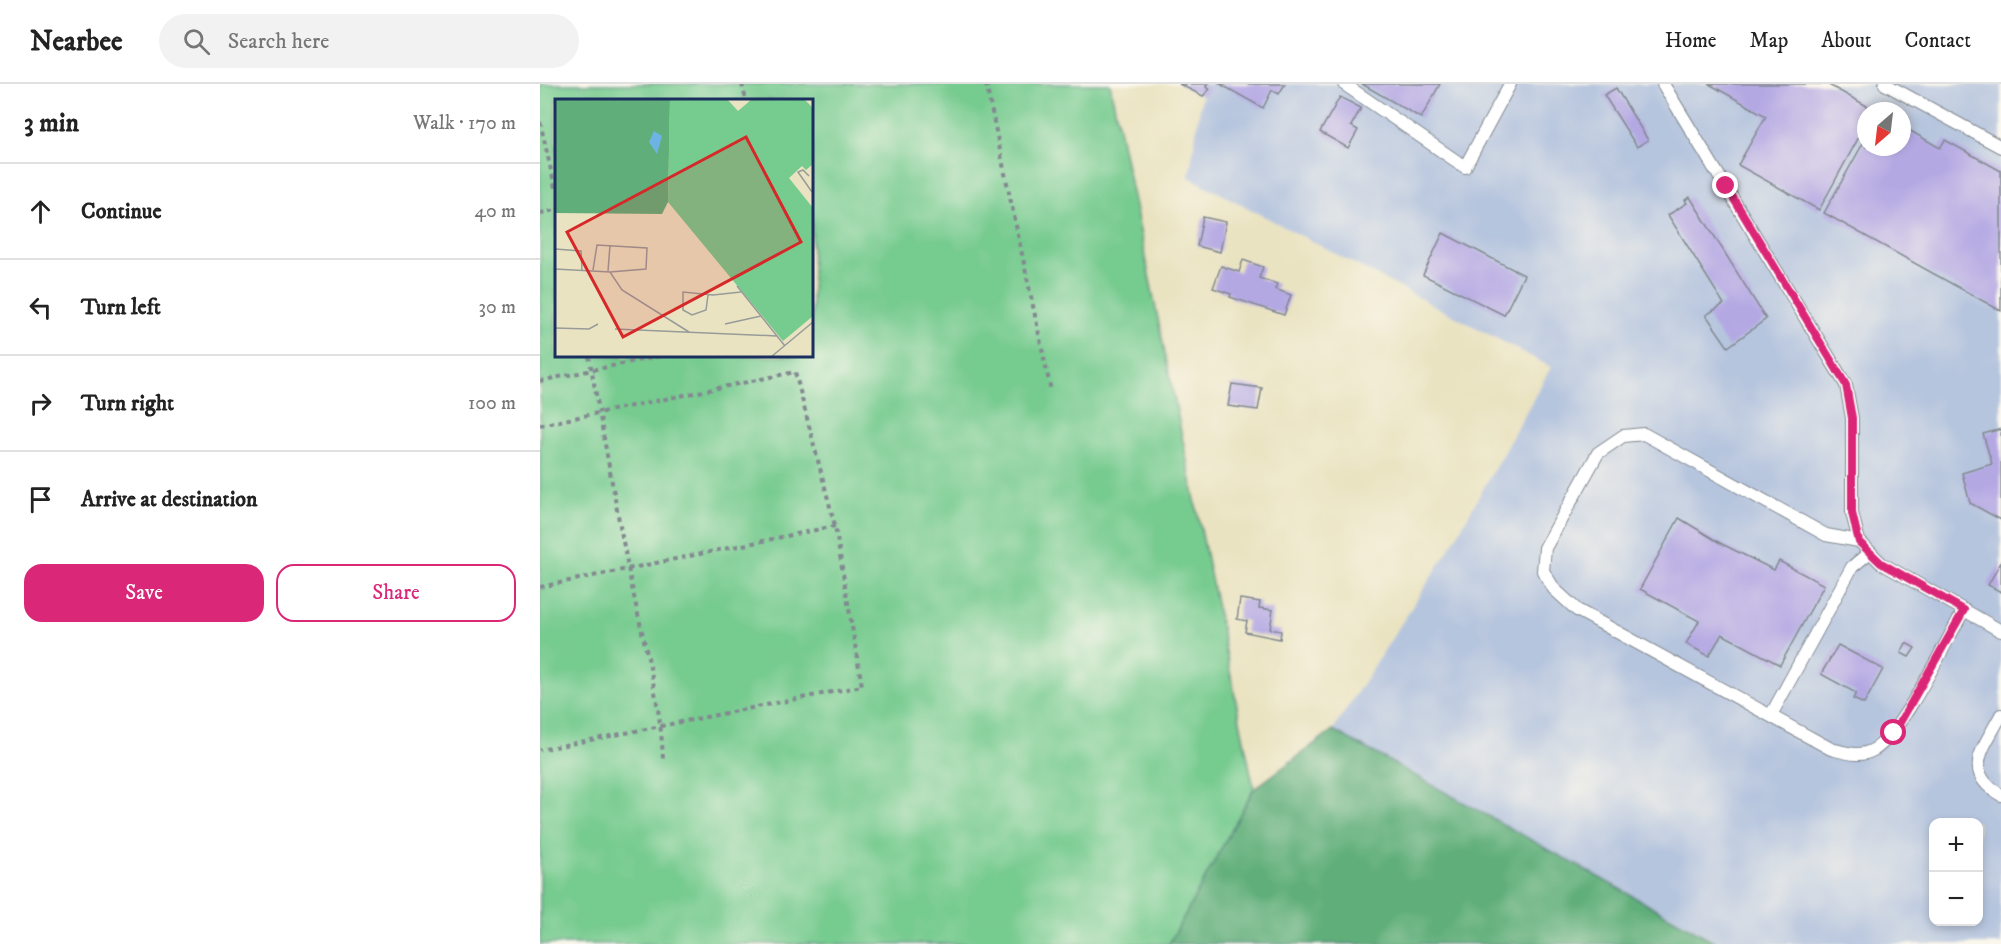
<!DOCTYPE html>
<html lang="en">
<head>
<meta charset="utf-8">
<style>
	:root { --surface:#fff; --page:#f2f2f2; --text:#222; --muted:#767676; --line:#e0e0e0; --accent:#db2777 }
	body { margin:0; font-family:"IM FELL DW Pica",serif; background:var(--page); color:var(--text) }
	.controls { position:absolute; right:18px; bottom:18px; display:grid; overflow:hidden; border-radius:12px; box-shadow:0 3px 9px #0003 }
	.controls button { width:54px; height:54px; display:grid; place-items:center; padding:0; border:0; border-bottom:2px solid var(--line); background:var(--surface); color:var(--text); font:30px sans-serif }
	.compass { position:absolute; left:1317px; top:18px; width:54px; height:54px; border-radius:50%; background:var(--surface); box-shadow:0 3px 9px #0003; rotate:208deg }
	.stop { position:absolute; width:18px; height:18px; margin:-14px; border:4px solid #db2777; border-radius:50%; background:#fff }
	.stop.end { background:#db2777; border-color:#fff; box-shadow:0 2px 6px #0008 }
	.list { margin:0; padding:0; list-style:none }
	h2 { display:flex; justify-content:space-between; align-items:center; height:78px; margin:0; padding:0 24px; font-size:26px }
	h2 small { font-size:20px; font-weight:400; color:var(--muted) }
	.list li { display:grid; grid-template-columns:39px 1fr auto; gap:18px; align-items:center; box-sizing:border-box; height:96px; padding:0 24px; border-top:2px solid var(--line) }
	.list b { display:block; font-size:22px; white-space:nowrap }
	.list em { font-size:20px; font-style:normal; color:var(--muted) }
	.actions { display:flex; gap:12px; padding:18px 24px }
	.actions a { flex:1; padding:14px 0; border:2px solid var(--accent); border-radius:18px; text-align:center; font-size:21px; color:var(--accent) }
	.actions .main { background:var(--accent); color:#fff }
	.icon { flex:none; width:33px; height:33px; fill:none; stroke:currentColor; stroke-width:2; stroke-linecap:round; stroke-linejoin:round }
	.map { position:relative; flex:none; width:1461px; height:860px; overflow:hidden }
	header { display:flex; align-items:center; gap:36px; box-sizing:border-box; height:84px; padding:0 30px; background:var(--surface); border-bottom:2px solid var(--line) }
	header strong { font-size:28px }
	nav { display:flex; gap:33px; margin-inline-start:auto; font-size:21px }
	.search { width:420px; height:54px; background:var(--page); display:flex; align-items:center; gap:15px; box-sizing:border-box; padding:0 21px; border-radius:33px; color:var(--muted); font-size:22px }
	main { display:flex }
	aside { flex:1; background:var(--surface) }
	.map>svg:first-child { display:block }
</style>
</head>
<body>
<header>
<strong>Nearbee</strong>
<div class="search"><svg class="icon" aria-label="search" viewBox="0 0 24 24"><circle cx="10" cy="10" r="6"/><path d="M15 15l6 6"/></svg>Search here</div>
<nav><a>Home</a><a>Map</a><a>About</a><a>Contact</a></nav>
</header>
<main>
<aside>
<h2>3 min<small>Walk · 170 m</small></h2>
<ul class="list">
<li><svg class="icon" aria-label="ahead" viewBox="0 0 24 24"><path d="M12 20V5M6 11l6-6 6 6"/></svg><div><b>Continue</b></div><em>40 m</em></li>
<li><svg class="icon" aria-label="left" viewBox="0 0 24 24"><path d="M17 20v-9H6M10 6l-5 5 5 5"/></svg><div><b>Turn left</b></div><em>30 m</em></li>
<li><svg class="icon" aria-label="right" viewBox="0 0 24 24"><path d="M7 20v-9h11M14 6l5 5-5 5"/></svg><div><b>Turn right</b></div><em>100 m</em></li>
<li><svg class="icon" aria-label="arrive" viewBox="0 0 24 24"><path d="M6 21V4h12l-3 4 3 4H6"/></svg><div><b>Arrive at destination</b></div></li>
</ul>
<div class="actions"><a class="main">Save</a><a>Share</a></div>
</aside>
<div class="map">
<svg width="1461" height="860" viewBox="0 0 1461 860">
	<rect width="100%" height="100%" fill="#fbf7ec"/>
	<filter id="ink" filterUnits="userSpaceOnUse"><feTurbulence type="fractalNoise" baseFrequency=".0167" numOctaves="2"/><feDisplacementMap in="SourceGraphic" scale="12" xChannelSelector="R" yChannelSelector="G"/><feConvolveMatrix kernelMatrix="1 2 1 2 8 2 1 2 1" color-interpolation-filters="sRGB"/></filter>
	<filter id="wash" filterUnits="userSpaceOnUse"><feTurbulence type="fractalNoise" baseFrequency=".008" numOctaves="4" result="noise"/><feDisplacementMap in="SourceGraphic" scale="24" xChannelSelector="R" yChannelSelector="G"/><feGaussianBlur stdDeviation="1.35" result="paint"/><feColorMatrix in="noise" values="0 0 0 0 0 0 0 0 0 0 0 0 0 0 0 0 0 1.4 0 .05"/><feComposite in="paint" operator="in"/></filter>
	<g filter="url(#wash)">
		<rect width="100%" height="100%" fill="#eae3c1"/>
		<path fill="#b6c5de" fill-rule="evenodd" d="M639,0H1461V860H1181L793,646L913,459L1011,283L649,93L662,12ZM1326,27H1362V63H1326ZM1394,738H1438V838H1394Z"/>
		<path fill="#76cb8f" stroke="#487d76" stroke-width="1.5" fill-rule="evenodd" d="M0,0H570L714,705L629,860H0ZM16,16H272V272H16Z"/>
		<path fill="#60af7a" stroke="#3e6f6c" stroke-width="1.5" d="M793,646L1179,860H629L714,705Z"/>
		<g id="blocks">
			<g fill="#b4a8e3">
				<path d="M639,0H668L666,3L670,5L663,12Z"/>
				<path d="M680,0H745L739,10L732,6L723,24Z"/>
				<path d="M822,0H900L881,34Z"/>
				<path d="M1169,0H1287L1336,27H1326V40L1279,126L1198,81L1226,32Z"/>
				<path d="M1076,4L1108,56L1097,63L1064,11Z"/>
				<path d="M800,13L821,24L811,42L818,46L808,64L780,48Z"/>
				<path d="M1362,42L1400,64L1405,56L1461,87V227L1284,129L1326,54V63H1362Z"/>
				<path d="M1150,113L1226,235L1188,263L1166,231L1184,220L1128,131L1147,119L1145,116Z"/>
				<path d="M663,133L686,138L680,168L657,162Z"/>
				<path d="M903,149L984,191L964,231L883,191Z"/>
				<path d="M703,176L723,183L719,194L737,200L735,205L751,211L744,231L690,213L691,210L673,204L681,182L699,188Z"/>
				<path d="M692,300L722,304L718,326L688,322Z"/>
				<path d="M1461,345V436L1430,419L1422,389L1452,380L1443,350Z"/>
				<path d="M1139,434L1180,459L1234,486L1239,477L1284,501L1240,581L1182,550L1169,572L1146,560L1159,537L1100,505Z"/>
				<path d="M1461,478V508L1448,501Z"/>
				<path d="M700,515L720,518L719,524L733,526L730,545L741,547L740,555L705,548L707,537L697,535Z"/>
				<path d="M1366,559L1375,564L1369,573L1361,569Z"/>
				<path d="M1298,561L1343,585L1324,620L1313,615L1316,609L1281,590Z"/>
			</g>
		</g>
	</g>
	<g filter="url(#ink)">
		<use href="#blocks" fill-opacity="0" stroke="#828990" stroke-width="1.5"/>
		<g fill="none" stroke-linecap="round" stroke-linejoin="round">
			<defs>
				<g id="lane">
					<path d="M804,0L925,83L970,0"/>
					<path d="M1123,0L1306,301L1312,334V429L1319,457L1341,479L1461,547"/>
					<path d="M1345,0L1461,63"/>
					<path d="M1319,457L1286,451L1104,350L1083,352L1058,369L1005,464L1003,487L1014,505L1037,526L1291,665C1307,669 1320,674 1335,665C1363,647 1405,559 1424,526"/>
					<path d="M1231,631L1312,483L1330,468"/>
					<path d="M1461,631C1445,662 1420,688 1461,711"/>
				</g>
			</defs>
			<use href="#lane" stroke="#828990" stroke-width="14"/>
			<g stroke="#828990" stroke-width="4" stroke-dasharray="4.5 4.5" stroke-linecap="butt">
				<path d="M202,0L206,16"/>
				<path d="M446,0L511,307"/>
				<path d="M0,38L16,108"/>
				<path d="M0,129L16,126"/>
				<path d="M49,272C62,342 74,413 88,483C100,548 121,611 123,677"/>
				<path d="M0,297L120,272"/>
				<path d="M0,341L255,288L295,442L322,602L0,666"/>
				<path d="M0,503L295,442"/>
			</g>
			<use href="#lane" stroke="#fff" stroke-width="12"/>
		</g>
	</g>
	<g fill="none" stroke-linecap="round" stroke-linejoin="round" filter="url(#ink)">
		<path stroke="#db2777" stroke-width="8" d="M1186,102L1306,301L1312,334V429L1319,458L1341,479L1424,526L1354,649"/>
	</g>
	<g transform="translate(15 15)">
		<rect width="258" height="258" fill="#eae3c1"/>
		<path d="M115,0H172L183,12L197,0H249L258,9V65L251,71L247,67L234,79L258,109V217L228,242L113,103Z" fill="#76cb8f"/>
		<path d="M0,0H115L113,103L107,115L0,114Z" fill="#60af7a"/>
		<path d="M99,32L107,37L102,55L94,43Z" fill="#6db4e4"/>
		<path fill="none" stroke="#979b99" stroke-width="1.5" d="M254,77L248,71L243,73L257,93M0,150L26,152L27,171M0,170L55,173L67,191L134,233M38,171L42,146L92,149L91,170L55,173M53,172L55,146M182,187L230,247M153,196L151,211L137,216L128,211V193L158,196L186,193M170,225L206,217M0,229L34,230L43,225M60,230L222,237M216,258L258,223"/>
		<path fill="#d62828" fill-opacity="0.15" stroke="#d62828" stroke-width="3" d="M191,38L246,143L68,238L12,133Z"/>
		<rect width="258" height="258" fill="none" stroke="#1b2f5e" stroke-width="3"/>
	</g>
</svg>
<div class="controls">
<button>+</button>
<button>−</button>
</div>
<svg class="compass" viewBox="-18 -18 36 36"><path d="M0-13l5 13h-10z" fill="#e53935"/><path d="M0 13l5-13h-10z" fill="#767676"/></svg>
<div class="stop" style="left:1354px;top:649px"></div>
<div class="stop end" style="left:1186px;top:102px"></div>
</div>
</main>
</body>
</html>
